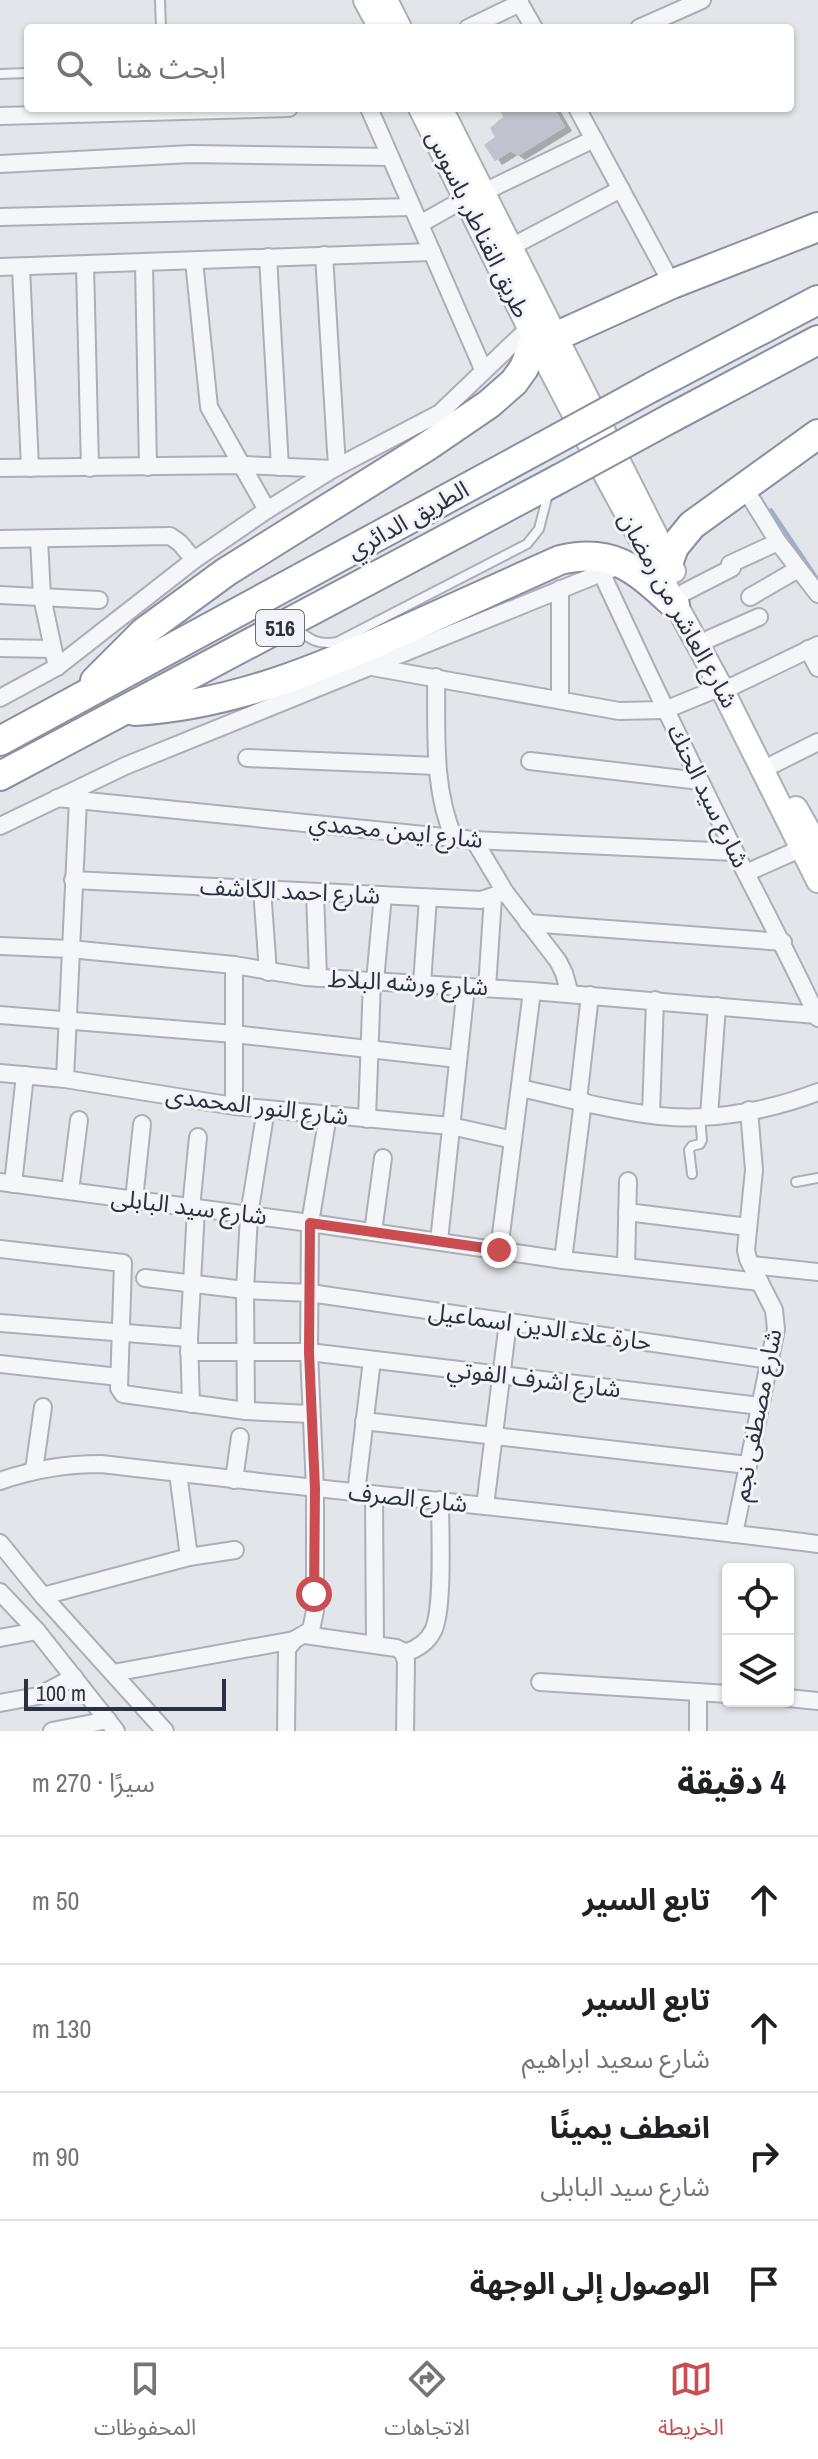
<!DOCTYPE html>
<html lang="ar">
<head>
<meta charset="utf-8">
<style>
	:root { --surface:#fff; --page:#f2f2f2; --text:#202124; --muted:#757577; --line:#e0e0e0; --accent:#c94d51 }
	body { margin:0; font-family:"Archivo Narrow","Noto Sans Arabic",sans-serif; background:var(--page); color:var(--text); direction:rtl }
	.controls { position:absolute; right:24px; bottom:24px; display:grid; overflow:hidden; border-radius:8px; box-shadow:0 2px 6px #0004 }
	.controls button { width:72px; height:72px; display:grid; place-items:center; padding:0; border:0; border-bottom:2px solid var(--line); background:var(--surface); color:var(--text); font:40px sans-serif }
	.scale { position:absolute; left:24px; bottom:20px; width:202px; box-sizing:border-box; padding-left:8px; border:4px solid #2b3142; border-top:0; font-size:22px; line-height:28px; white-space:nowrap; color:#2b3142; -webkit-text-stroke:6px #f2f4f8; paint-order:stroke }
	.stop { position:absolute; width:24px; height:24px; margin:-18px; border:6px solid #c94d51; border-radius:50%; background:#fff }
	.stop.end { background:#c94d51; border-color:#fff; box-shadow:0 2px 8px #0008 }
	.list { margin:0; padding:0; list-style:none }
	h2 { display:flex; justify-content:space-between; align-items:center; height:104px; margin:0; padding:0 32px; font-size:34px }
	h2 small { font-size:26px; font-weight:400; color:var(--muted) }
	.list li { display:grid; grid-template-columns:52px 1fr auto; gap:24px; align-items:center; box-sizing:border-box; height:128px; padding:0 32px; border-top:2px solid var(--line) }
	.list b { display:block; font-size:30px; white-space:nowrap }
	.list p { margin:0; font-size:26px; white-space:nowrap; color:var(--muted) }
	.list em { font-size:26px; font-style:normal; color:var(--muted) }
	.icon { flex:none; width:44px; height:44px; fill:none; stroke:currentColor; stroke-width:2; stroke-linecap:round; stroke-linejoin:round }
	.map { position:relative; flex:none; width:818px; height:1731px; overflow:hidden; direction:ltr }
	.search { position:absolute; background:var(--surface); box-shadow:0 2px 6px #0004; left:24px; right:24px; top:24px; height:88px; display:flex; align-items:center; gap:20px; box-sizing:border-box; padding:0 28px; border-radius:8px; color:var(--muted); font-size:30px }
	.sheet { height:616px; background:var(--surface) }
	nav { display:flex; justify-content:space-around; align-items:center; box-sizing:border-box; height:112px; border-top:2px solid var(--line); background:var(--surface); font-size:22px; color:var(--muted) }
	nav a { display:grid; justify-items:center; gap:4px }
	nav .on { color:var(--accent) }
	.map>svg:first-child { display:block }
</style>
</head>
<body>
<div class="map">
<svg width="818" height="1731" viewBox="0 0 818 1731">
	<defs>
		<filter id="shadow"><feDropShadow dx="7" dy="4" stdDeviation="0" flood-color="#0004"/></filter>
	</defs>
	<rect width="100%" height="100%" fill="#e2e5ea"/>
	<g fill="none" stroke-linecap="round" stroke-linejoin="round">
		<path stroke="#9faec8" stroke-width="4" d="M771,510L818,580"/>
	</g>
	<path fill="#c0c3cd" filter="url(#shadow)" d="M499,108H554L565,127L518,156L511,151L495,161L484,145L495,137L490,128L503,117Z"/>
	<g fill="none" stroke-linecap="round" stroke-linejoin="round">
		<defs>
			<g id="service">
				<path d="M160,0L161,28"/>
				<path d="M0,74L28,73"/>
				<path d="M293,626C308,638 317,646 337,642L527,544L539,529L548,494"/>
				<path d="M692,1174L689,1150L692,1146L700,1144L702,1140L700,1117"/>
				<path d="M796,1182L818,1178"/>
			</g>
			<g id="minor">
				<path d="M518,0L534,28"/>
				<path d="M468,28L520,3"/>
				<path d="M639,28L702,0"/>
				<path d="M369,108L483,369"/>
				<path d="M577,108L672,284"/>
				<path d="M0,116L289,108"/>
				<path d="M0,164L191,154L390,157"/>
				<path d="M484,192L594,139"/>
				<path d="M0,217L412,207"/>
				<path d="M420,224L466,198"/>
				<path d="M511,247L621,189"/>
				<path d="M324,255L337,467"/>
				<path d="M268,257L280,467"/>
				<path d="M194,261L209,407L267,510"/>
				<path d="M144,263L148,467"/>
				<path d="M85,266L90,468"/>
				<path d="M0,267L432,252"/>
				<path d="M21,267L30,468"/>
				<path d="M0,468L242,465L333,469"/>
				<path d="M744,487L778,542L818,594"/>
				<path d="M0,539L170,536L180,543L194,560"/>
				<path d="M39,539L42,597L57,667"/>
				<path d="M601,572C644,665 688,757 733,848C762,905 791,960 818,1018"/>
				<path d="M560,589V700"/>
				<path d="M685,592L732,568L730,564L778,542"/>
				<path d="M0,595L99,600"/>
				<path d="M750,597L798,569"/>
				<path d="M709,639L759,617"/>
				<path d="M0,648L52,649"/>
				<path d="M808,649L818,668"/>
				<path d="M372,667L619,711L665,710L721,687"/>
				<path d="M436,677C437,732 432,787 454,838"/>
				<path d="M733,686L818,645"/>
				<path d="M0,698L57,667L194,560L267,510L333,469L440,413L529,328"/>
				<path d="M247,758L437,766"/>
				<path d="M530,761L700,781"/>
				<path d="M774,764L818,742"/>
				<path d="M57,798L474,840L735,852"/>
				<path d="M0,826L125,766L621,565"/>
				<path d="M474,840L505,892L558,961L564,973L570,994"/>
				<path d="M746,873L800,849"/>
				<path d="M73,880L481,900L505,892"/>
				<path d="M262,889L268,972"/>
				<path d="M315,892L318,978"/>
				<path d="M528,923L783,942"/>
				<path d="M0,946L70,949L234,965L306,977L532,991L817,1015"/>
				<path d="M375,981L383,895"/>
				<path d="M422,984L428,898"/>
				<path d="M487,988L493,897"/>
				<path d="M0,1015L234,1034L458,1059"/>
				<path d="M0,1073L65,1079L234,1106L451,1126L513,1140"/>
				<path d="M65,1079L78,800"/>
				<path d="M520,1088C567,1098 624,1114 672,1117C719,1120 774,1109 818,1092"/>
				<path d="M578,1100L590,995"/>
				<path d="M234,1106V965"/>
				<path d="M651,1114L655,1000"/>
				<path d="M709,1116L717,1006"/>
				<path d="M367,1119L372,981"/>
				<path d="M0,1182L310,1223L563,1260L760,1282"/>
				<path d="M13,1184L25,1075"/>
				<path d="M70,1191L79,1120"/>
				<path d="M134,1200L142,1124"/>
				<path d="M191,1208L198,1137"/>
				<path d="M627,1212L748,1227"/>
				<path d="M373,1232L383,1158"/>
				<path d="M439,1241L466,987"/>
				<path d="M0,1249L123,1263L119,1388L123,1394L246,1411L311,1414"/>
				<path d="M499,1250L532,991"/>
				<path d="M563,1260L583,1101"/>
				<path d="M751,1265L818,1272"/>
				<path d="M626,1267L628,1181"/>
				<path d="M145,1278L245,1290L310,1293L770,1360"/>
				<path d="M0,1323L189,1338"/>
				<path d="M189,1352H309L760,1406"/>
				<path d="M0,1364L119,1377"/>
				<path d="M191,1404L189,1338L196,1209"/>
				<path d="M246,1411L245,1290L249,1215L266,1109"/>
				<path d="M364,1421L748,1465"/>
				<path d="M34,1470L43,1407"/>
				<path d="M178,1473L189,1557"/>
				<path d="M234,1480L240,1437"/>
				<path d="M0,1481C34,1469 65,1464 101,1464C340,1492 579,1514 818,1544"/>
				<path d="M356,1493L372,1360"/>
				<path d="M374,1495L375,1645"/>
				<path d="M485,1506L508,1322"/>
				<path d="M734,1534L776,1329L774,1310L748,1259L746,1250L754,1170L749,1110"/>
				<path d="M0,1543L43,1596L165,1731"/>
				<path d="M0,1592L37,1631L116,1731"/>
				<path d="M43,1596L189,1557L235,1550"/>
				<path d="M305,1635L396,1648L402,1651L406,1661L405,1731"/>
				<path d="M0,1638L37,1631"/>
				<path d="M405,1653C417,1649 427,1643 433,1631C444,1610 440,1528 440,1500"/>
				<path d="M113,1673L294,1640"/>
				<path d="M540,1682L728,1694"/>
				<path d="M698,1692V1731"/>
				<path d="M788,1698L818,1701"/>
				<path d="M0,1703L38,1696L74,1677"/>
				<path d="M52,1731L108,1720"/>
				<path d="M286,1731L287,1649L294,1640L311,1630L315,1611V1489L309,1352L310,1223L328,1115"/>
			</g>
			<g id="secondary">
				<path d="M365,0L380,28"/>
				<path d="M386,0L400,28"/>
				<path d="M420,108L535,340L608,480L721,687L818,881"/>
				<path d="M441,108L674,571"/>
				<path d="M796,808L818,847"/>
			</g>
			<g id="motorway">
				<path d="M557,336L672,284L818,227"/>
				<path d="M652,387L818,300"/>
				<path d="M671,418L818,340"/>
				<path d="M669,561L674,547L692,525L818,434"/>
				<path d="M95,681L144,632L226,572L426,447L489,404L514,382L524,368L535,340"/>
				<path d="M135,711C233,705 321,668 409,628C459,605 510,583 560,560C615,547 637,571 675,605"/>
				<path d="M0,741L542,447"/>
				<path d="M0,776L559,479"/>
			</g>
		</defs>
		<use href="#service" stroke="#abafb8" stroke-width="12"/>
		<use href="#minor" stroke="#abafb8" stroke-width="20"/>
		<use href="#secondary" stroke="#abafb8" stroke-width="26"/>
		<use href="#motorway" stroke="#8a90a0" stroke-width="32"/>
		<use href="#service" stroke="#f5f6f9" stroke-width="8"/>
		<use href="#minor" stroke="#f5f6f9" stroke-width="16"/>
		<use href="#secondary" stroke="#fff" stroke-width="22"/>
		<use href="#motorway" stroke="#fff" stroke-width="28"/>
		<defs>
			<g id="motorway-bridge">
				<path d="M542,447L652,387"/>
				<path d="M559,479L671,418"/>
			</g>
		</defs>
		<use href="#motorway-bridge" stroke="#8a90a0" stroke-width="32" stroke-linecap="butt"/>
		<use href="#motorway-bridge" stroke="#fff" stroke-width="28"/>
	</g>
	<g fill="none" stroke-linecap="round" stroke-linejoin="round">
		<path stroke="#c94d51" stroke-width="10" d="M314,1594L315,1489L309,1352L310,1223L499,1250"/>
	</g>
	<g text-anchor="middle" stroke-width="6" stroke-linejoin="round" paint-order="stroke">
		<rect fill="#f2f4f8" stroke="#676c79" stroke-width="2" x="256" y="610" width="48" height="36" rx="6"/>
		<g font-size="22" font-weight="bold" fill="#2b3142">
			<text x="280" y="636">516</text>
		</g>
		<g font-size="24" fill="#2b3142" stroke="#f2f4f8">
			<text transform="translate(478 224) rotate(64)" y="8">طريق القناطر, باسوس</text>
			<text transform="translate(408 520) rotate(-29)" y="8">الطريق الدائري</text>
			<text transform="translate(678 610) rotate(61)" y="8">شارع العاشر من رمضان</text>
			<text transform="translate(708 796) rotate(64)" y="8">شارع سيد الحنك</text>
			<text transform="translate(396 831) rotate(6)" y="8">شارع ايمن محمدي</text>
			<text transform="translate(290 891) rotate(3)" y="8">شارع احمد الكاشف</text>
			<text transform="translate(408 983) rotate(3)" y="8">شارع ورشه البلاط</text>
			<text transform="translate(257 1106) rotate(7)" y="8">شارع النور المحمدى</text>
			<text transform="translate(189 1207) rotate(7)" y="8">شارع سيد البابلى</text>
			<text transform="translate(540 1327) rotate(8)" y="8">حارة علاء الدين اسماعيل</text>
			<text transform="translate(534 1379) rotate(7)" y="8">شارع اشرف الفوتي</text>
			<text transform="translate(757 1415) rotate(-79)" y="8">شارع مصطفى نجم</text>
			<text transform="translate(408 1498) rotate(6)" y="8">شارع الصرف</text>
		</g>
	</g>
</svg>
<div class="controls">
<button><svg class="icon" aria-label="locate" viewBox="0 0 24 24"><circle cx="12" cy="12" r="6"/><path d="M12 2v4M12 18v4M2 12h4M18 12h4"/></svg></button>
<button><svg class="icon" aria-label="layers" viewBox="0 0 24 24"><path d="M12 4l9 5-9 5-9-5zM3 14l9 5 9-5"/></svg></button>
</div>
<div class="scale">100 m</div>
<div class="stop" style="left:314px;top:1594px"></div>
<div class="stop end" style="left:499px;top:1250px"></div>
<div class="search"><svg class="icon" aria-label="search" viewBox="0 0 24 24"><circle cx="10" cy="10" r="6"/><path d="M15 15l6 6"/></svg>ابحث هنا</div>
</div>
<section class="sheet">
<h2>4 دقيقة<small>سيرًا · 270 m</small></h2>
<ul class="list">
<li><svg class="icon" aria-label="ahead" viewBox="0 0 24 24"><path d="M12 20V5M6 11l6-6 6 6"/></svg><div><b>تابع السير</b></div><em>50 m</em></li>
<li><svg class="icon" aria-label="ahead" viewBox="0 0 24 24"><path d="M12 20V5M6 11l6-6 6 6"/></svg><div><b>تابع السير</b><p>شارع سعيد ابراهيم</p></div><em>130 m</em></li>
<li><svg class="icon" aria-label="right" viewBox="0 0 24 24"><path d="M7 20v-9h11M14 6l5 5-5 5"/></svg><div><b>انعطف يمينًا</b><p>شارع سيد البابلى</p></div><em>90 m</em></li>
<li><svg class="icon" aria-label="arrive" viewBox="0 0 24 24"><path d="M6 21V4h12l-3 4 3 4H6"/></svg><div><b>الوصول إلى الوجهة</b></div></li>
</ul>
</section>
<nav>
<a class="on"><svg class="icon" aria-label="map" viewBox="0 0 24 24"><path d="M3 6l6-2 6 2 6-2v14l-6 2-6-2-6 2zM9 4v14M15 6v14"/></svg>الخريطة</a>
<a><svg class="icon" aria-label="directions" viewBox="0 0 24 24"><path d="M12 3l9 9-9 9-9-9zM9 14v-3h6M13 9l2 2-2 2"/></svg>الاتجاهات</a>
<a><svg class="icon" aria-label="saved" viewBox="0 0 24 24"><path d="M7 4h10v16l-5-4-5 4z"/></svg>المحفوظات</a>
</nav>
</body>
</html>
